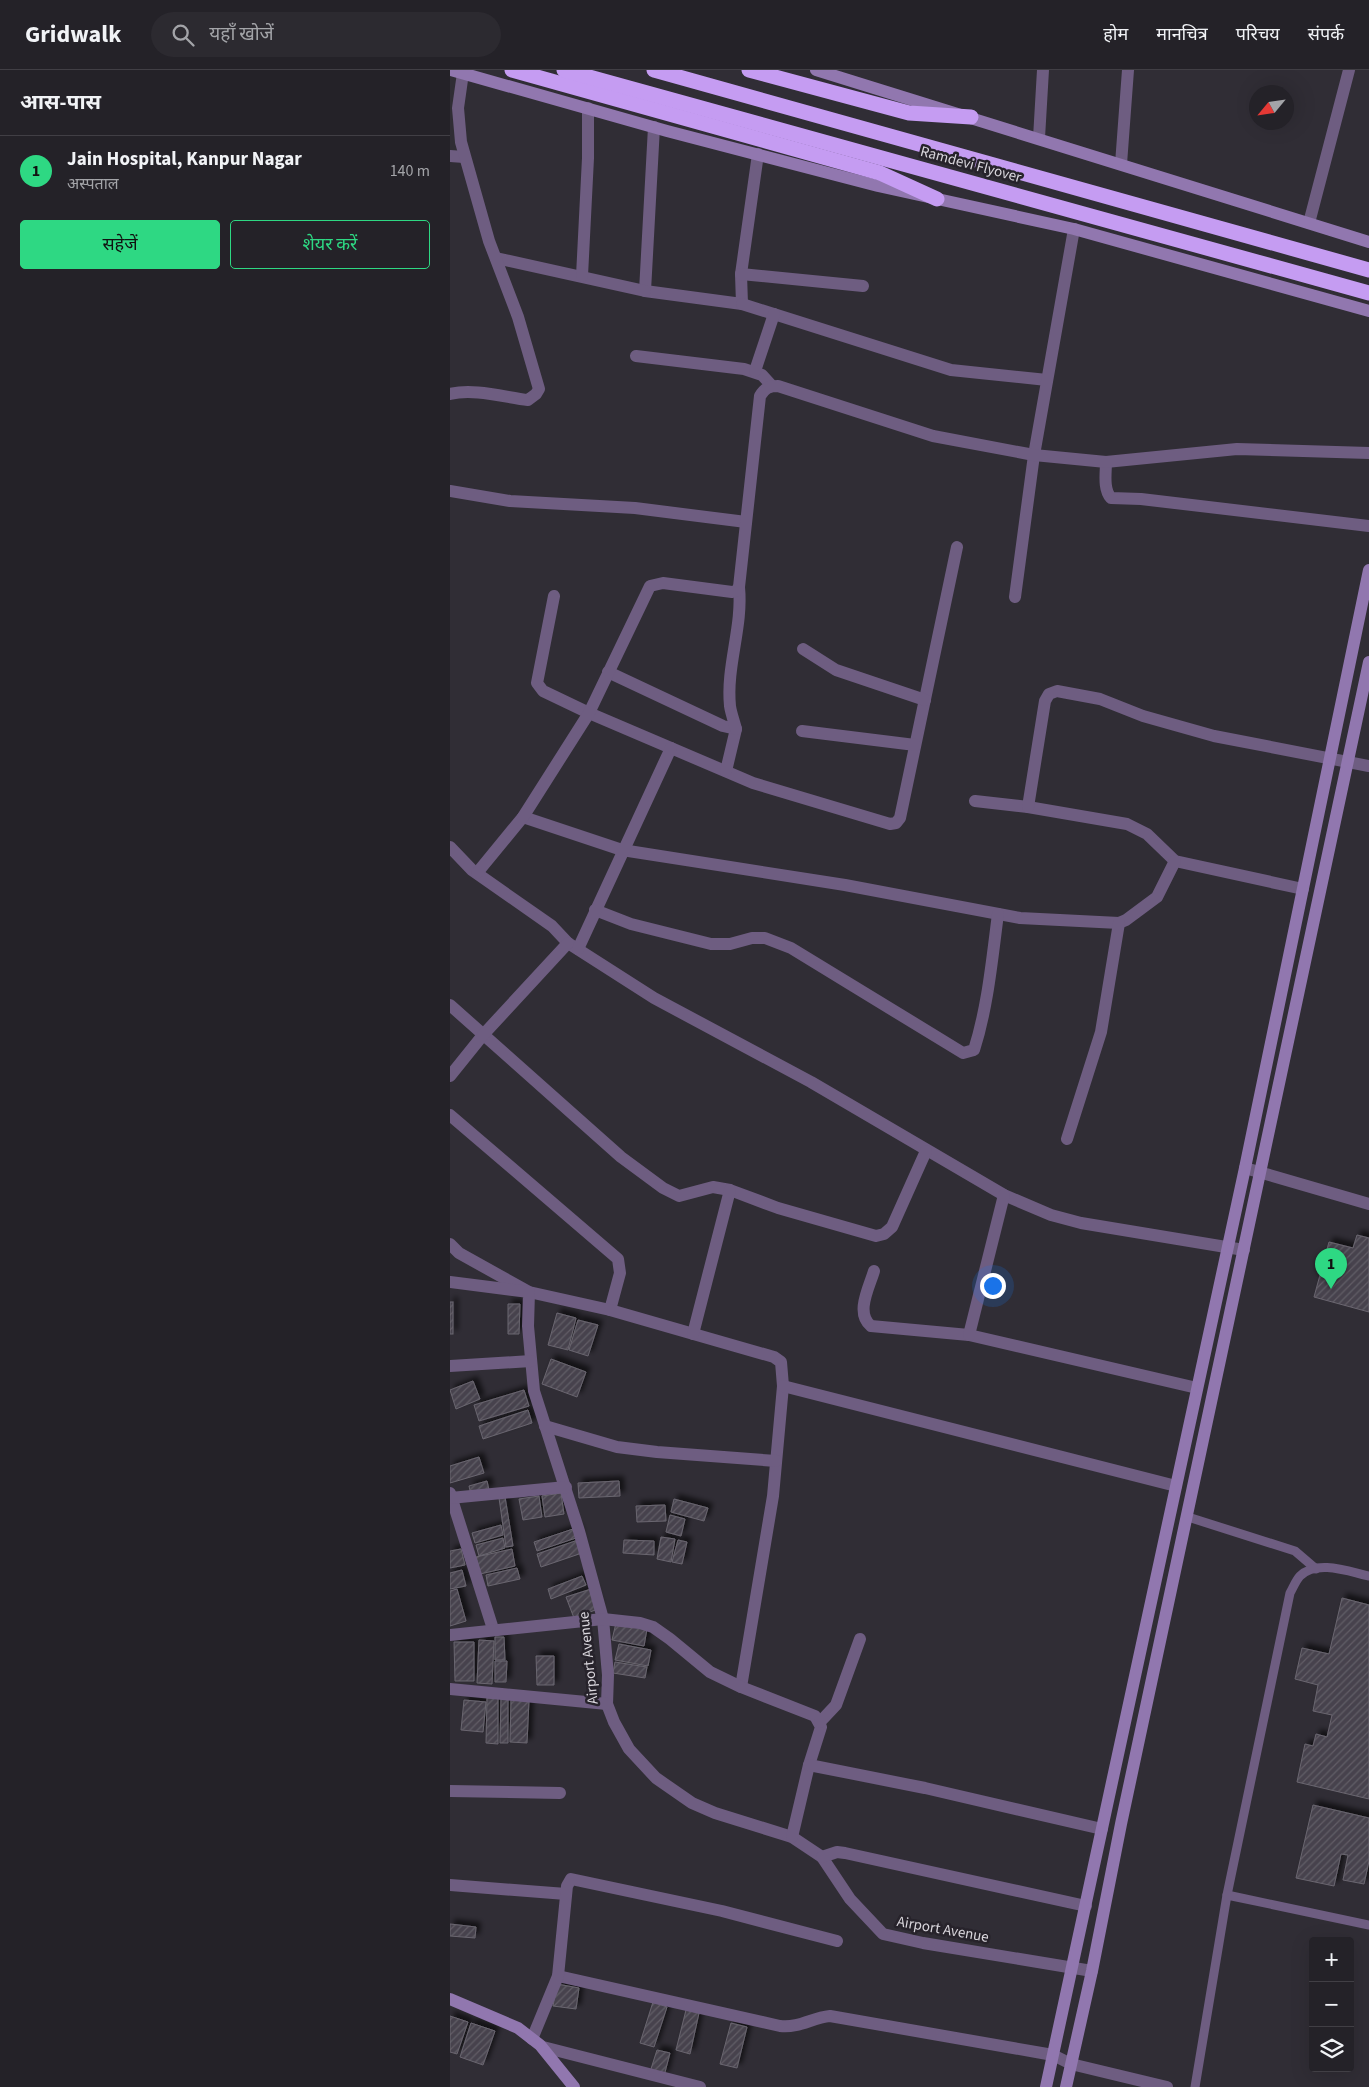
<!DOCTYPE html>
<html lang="hi">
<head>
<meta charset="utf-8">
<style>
	:root { --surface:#242228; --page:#2c2a30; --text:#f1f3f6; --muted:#a3a4a8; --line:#413f45; --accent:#2ed883 }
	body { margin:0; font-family:"Source Sans 3","Noto Sans Devanagari",sans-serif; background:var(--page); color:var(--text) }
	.controls { position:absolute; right:15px; bottom:15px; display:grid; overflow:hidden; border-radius:5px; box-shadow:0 5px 20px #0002 }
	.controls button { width:45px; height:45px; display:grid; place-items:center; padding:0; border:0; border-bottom:1px solid var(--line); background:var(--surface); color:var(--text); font:25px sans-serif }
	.compass { position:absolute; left:799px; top:15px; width:45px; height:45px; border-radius:50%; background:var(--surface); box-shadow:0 5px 20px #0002; rotate:241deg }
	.you { position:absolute; left:542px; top:1215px; width:18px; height:18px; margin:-12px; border:4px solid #fff; border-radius:50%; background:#1a73e8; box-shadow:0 0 0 8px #1a73e833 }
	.badge { display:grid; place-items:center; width:32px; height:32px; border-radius:50%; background:var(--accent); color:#111; font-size:16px; font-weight:700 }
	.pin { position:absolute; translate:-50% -41px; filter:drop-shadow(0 1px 2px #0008) }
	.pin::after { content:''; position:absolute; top:26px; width:18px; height:15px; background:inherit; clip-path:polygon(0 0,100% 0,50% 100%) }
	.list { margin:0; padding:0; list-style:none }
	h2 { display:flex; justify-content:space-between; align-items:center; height:65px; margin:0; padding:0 20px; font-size:21px }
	h2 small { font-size:16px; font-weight:400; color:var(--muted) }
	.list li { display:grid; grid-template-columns:32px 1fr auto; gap:15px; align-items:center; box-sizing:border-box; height:70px; padding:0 20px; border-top:1px solid var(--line) }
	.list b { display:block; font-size:19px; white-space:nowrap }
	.list p { margin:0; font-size:16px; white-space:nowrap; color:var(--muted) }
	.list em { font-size:16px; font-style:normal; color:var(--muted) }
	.actions { display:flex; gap:10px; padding:15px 20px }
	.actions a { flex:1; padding:11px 0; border:1px solid var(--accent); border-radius:5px; text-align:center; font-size:18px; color:var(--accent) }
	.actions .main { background:var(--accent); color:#111 }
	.icon { flex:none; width:28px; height:28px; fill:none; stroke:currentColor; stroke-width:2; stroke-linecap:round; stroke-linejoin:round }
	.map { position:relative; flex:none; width:919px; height:2017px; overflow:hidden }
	header { display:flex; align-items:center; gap:30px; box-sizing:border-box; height:70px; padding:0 25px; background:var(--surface); border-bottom:1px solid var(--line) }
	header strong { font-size:24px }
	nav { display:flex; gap:28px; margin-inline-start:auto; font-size:18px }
	.search { width:350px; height:45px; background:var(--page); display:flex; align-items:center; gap:12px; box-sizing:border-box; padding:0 18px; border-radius:28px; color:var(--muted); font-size:19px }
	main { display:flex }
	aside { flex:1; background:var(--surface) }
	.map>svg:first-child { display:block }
</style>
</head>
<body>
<header>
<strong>Gridwalk</strong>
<div class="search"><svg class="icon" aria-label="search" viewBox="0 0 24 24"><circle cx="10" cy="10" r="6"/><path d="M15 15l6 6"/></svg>यहाँ खोजें</div>
<nav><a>होम</a><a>मानचित्र</a><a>परिचय</a><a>संपर्क</a></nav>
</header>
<main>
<aside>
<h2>आस-पास<small></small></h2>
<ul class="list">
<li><span class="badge">1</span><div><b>Jain Hospital, Kanpur Nagar</b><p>अस्पताल</p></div><em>140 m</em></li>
</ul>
<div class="actions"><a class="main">सहेजें</a><a>शेयर करें</a></div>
</aside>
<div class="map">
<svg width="919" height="2017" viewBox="0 0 919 2017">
	<defs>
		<pattern id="building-hatch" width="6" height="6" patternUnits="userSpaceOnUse" patternTransform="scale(1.25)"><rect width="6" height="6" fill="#47434d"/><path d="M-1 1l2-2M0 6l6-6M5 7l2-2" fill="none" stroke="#615d66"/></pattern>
		<filter id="shadow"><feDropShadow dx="4.5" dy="-4.5" stdDeviation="2.5" flood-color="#0009"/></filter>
	</defs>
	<rect width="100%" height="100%" fill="#302d35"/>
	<g fill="url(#building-hatch)" stroke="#6a6670" filter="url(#shadow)">
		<path d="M907,1165L919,1168V1242L864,1227L879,1172L903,1178Z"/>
		<rect x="0" y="1232" width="3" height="32"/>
		<path d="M58,1234H70L69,1264H58Z"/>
		<path d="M107,1243L126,1248L118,1280L98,1275Z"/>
		<path d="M128,1250L148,1255L138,1286L119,1280Z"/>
		<path d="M101,1289L136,1302L127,1327L92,1314Z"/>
		<path d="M23,1311L30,1329L6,1339L0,1320Z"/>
		<path d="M74,1320L79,1336L29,1351L24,1335Z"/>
		<path d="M78,1340L82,1353L33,1369L29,1356Z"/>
		<path d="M29,1387L34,1403L0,1413V1396Z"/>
		<path d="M37,1411L39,1420L21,1425L19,1416Z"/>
		<path d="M169,1411L170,1426L129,1428L128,1413Z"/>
		<path d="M111,1423L114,1444L95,1447L92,1426Z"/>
		<path d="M89,1426L92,1447L73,1450L69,1429Z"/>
		<path d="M55,1427L63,1476L56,1477L49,1428Z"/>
		<path d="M224,1429L258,1438L254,1451L221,1442Z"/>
		<path d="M215,1435L216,1451L187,1452L186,1436Z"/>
		<path d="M220,1445L235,1449L231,1466L216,1462Z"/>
		<path d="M51,1455L53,1465L25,1473L22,1463Z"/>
		<path d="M126,1458L129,1467L87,1481L84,1472Z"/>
		<path d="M211,1467L225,1469L221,1492L207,1489Z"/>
		<path d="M53,1468L55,1478L29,1486L26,1475Z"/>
		<path d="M128,1470L132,1483L91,1497L87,1484Z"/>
		<path d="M174,1470L204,1471V1485L173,1483Z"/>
		<path d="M228,1470L237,1472L232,1494L222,1492Z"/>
		<path d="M11,1479L15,1495L0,1498V1481Z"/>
		<path d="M62,1479L65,1496L30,1504L26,1487Z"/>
		<path d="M67,1498L70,1509L38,1516L36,1505Z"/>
		<path d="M12,1500L16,1516L0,1519V1503Z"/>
		<path d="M132,1506L136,1515L101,1529L98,1519Z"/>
		<path d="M7,1519L16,1551L0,1556V1521Z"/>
		<path d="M141,1519L148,1539L124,1548L116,1527Z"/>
		<path d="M892,1528L919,1535V1729L847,1712L855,1674L863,1676L866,1664L877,1667L882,1645L863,1641L868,1615L845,1609L852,1578L879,1584Z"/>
		<path d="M166,1553L197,1559L194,1576L162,1570Z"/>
		<path d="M45,1567H54L55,1590H45Z"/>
		<path d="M29,1570L44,1571L42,1614L27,1613Z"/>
		<path d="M4,1572H24V1611H5Z"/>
		<path d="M169,1574L201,1580L198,1596L165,1590Z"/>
		<path d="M86,1586H104V1615H87Z"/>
		<path d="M45,1591H57L56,1612H45Z"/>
		<path d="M165,1592L197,1597L195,1608L163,1603Z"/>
		<path d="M37,1628H48V1674L36,1673Z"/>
		<path d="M51,1628H58V1673H50Z"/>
		<path d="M14,1630L36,1632L33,1662L11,1660Z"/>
		<path d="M61,1630H79L77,1673L60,1672Z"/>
		<path d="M863,1735L919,1748V1791L914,1814L893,1810L898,1785L891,1784L884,1816L846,1808Z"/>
		<path d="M0,1854L26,1857L25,1868L0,1866Z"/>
		<path d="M107,1914L129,1918L126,1939L103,1936Z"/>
		<path d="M203,1932L217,1937L204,1977L190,1973Z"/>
		<path d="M236,1940L249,1943L240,1984L226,1980Z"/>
		<path d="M0,1946L18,1952L7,1984L0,1982Z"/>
		<path d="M21,1953L45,1961L33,1995L10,1987Z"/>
		<path d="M281,1953L297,1957L287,1998L270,1994Z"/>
		<path d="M207,1980L220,1983L214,2006L200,2002Z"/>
	</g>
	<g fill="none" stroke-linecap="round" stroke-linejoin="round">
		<g stroke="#6e5d81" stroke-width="9">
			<path d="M738,1447L845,1481L866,1499"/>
			<path d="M777,1825L840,1523C843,1518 846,1510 850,1506C867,1489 900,1502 919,1506"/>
			<path d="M745,2017L777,1825L919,1855"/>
		</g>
		<g stroke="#6e5d81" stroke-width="12">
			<path d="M204,57L195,221L292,234L291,204L308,84"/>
			<path d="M589,68L593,0"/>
			<path d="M0,86L14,87"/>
			<path d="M671,94L678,0"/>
			<path d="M859,153L899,0"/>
			<path d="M46,188L195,221"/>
			<path d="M291,204L413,216"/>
			<path d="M132,206L138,88V38"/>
			<path d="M292,234L501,300L597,310"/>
			<path d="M186,286L294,299L312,305L322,316"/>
			<path d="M305,301L324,244"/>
			<path d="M0,324C23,318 54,327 78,330L86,324L89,319L68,247L39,171L11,72L8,38L13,3"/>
			<path d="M656,392C656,403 653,419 661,428L691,429L919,456"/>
			<path d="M0,421L60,431L185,438L296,452"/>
			<path d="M104,526L87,613L93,621L139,643L303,713L440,754L446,753L450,748L507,477"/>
			<path d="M565,527L584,385L624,159"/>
			<path d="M353,579L386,600L475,630"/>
			<path d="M158,602L273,656L286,659L276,701"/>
			<path d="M286,659C284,651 281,643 280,636C276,596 293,557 289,517"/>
			<path d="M352,661L465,675"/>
			<path d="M525,731L578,737L677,754L697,764L725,791L853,819"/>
			<path d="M578,737L595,631L599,624L607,621L650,629L693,646L764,666L919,696"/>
			<path d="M73,747L172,780L395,815L570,848L669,853L676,850L707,827L725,791"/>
			<path d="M0,777L22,800L102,856L118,873L204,928L361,1012L554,1125L601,1145L631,1153L794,1180"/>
			<path d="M27,803L73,747L139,643L200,516L213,513L282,522L286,521L289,517L310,326C315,318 319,316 328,316L483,366L584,385L656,392L787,379L919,383"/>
			<path d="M145,840L181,854L261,874H280L302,868H315L341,878L513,983L524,980C538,936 542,889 548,844"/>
			<path d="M128,879L221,678"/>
			<path d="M0,935L171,1087L213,1118L229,1126L263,1117L280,1120L328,1138L426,1166L434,1164L442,1157L476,1081"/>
			<path d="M0,1006L33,965L118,873"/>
			<path d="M0,1045L168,1189L170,1203L160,1240"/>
			<path d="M617,1069L651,962L669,853"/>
			<path d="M795,1098L919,1134"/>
			<path d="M0,1174L9,1183L79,1222L160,1240L324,1287L331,1292L333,1316L323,1426L291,1617"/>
			<path d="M424,1201C419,1218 405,1243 421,1256L519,1265L747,1318"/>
			<path d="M0,1212L79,1222L78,1256L84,1321L129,1461L153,1549L158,1605L157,1634L164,1652L179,1679L206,1708L242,1733L265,1743L342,1767L372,1787L400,1829L433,1864L473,1873L642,1901"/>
			<path d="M243,1264L280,1120"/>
			<path d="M519,1265L554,1125"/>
			<path d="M0,1296L81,1291"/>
			<path d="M333,1316L726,1416"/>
			<path d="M95,1356L167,1377L207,1382L326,1391"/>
			<path d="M0,1423L43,1559"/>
			<path d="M0,1428L116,1417"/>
			<path d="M0,1565L153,1549L190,1553L203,1557L220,1569L260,1602L291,1617L365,1646L371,1657L359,1695L342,1767"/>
			<path d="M0,1619L157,1634"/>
			<path d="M370,1652L386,1635L410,1569"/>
			<path d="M359,1695L475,1718L652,1759"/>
			<path d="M0,1721L110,1723"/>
			<path d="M372,1787L387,1782L395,1783L636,1836"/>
			<path d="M0,1815L116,1824"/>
			<path d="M108,1906L330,1956C350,1958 361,1948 380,1946L603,1985L621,1994L717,2017"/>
			<path d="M82,1969L108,1906L117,1816L121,1809L272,1841L387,1871"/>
			<path d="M93,1977L250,2017"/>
		</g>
		<g stroke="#9177af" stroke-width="12">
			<path d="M1,0L217,61L428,116L624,159L919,241"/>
			<path d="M366,0L919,172"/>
			<path d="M0,1929L68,1958L90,1975L124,2017"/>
			<path d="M596,2017L795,1098L919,500"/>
			<path d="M616,2017L642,1901L671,1754L919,592"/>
		</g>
		<g stroke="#c59cf2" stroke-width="15">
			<path d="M62,0L430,103L487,129"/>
			<path d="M114,0L919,223"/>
			<path d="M204,0L919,200"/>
			<path d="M299,0L459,43L521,47"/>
		</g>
	</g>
	<g text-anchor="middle" stroke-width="5" stroke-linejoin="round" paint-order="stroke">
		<g font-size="15" fill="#d9d6dc" stroke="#27232b">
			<text transform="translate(521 94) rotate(15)" y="5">Ramdevi Flyover</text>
			<text transform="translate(138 1588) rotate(-96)" y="5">Airport Avenue</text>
			<text transform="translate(493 1859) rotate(10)" y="5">Airport Avenue</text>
		</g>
	</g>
</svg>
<div class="controls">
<button>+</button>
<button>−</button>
<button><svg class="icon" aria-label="layers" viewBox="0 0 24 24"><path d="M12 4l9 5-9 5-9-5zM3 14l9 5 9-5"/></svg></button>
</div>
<svg class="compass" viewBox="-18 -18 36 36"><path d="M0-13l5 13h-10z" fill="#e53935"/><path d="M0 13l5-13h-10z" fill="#a3a4a8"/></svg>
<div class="you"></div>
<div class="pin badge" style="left:881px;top:1219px">1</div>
</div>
</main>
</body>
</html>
